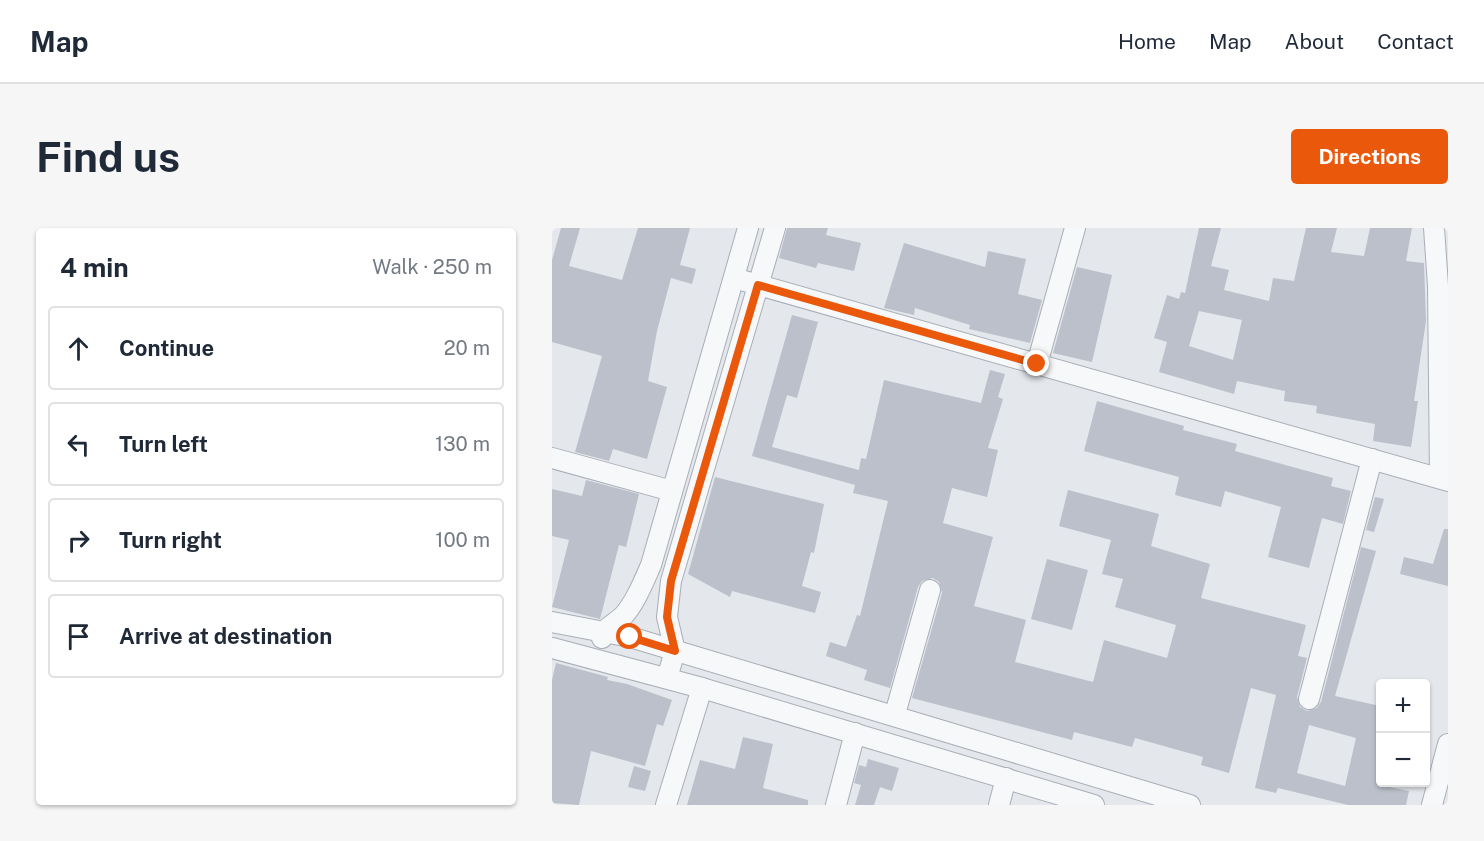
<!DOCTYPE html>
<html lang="en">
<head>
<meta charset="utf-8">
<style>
	:root { --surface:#fff; --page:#f6f6f7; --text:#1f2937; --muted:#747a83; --line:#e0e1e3; --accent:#ea580c }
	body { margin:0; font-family:"Public Sans",sans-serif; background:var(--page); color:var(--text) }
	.controls { position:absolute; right:18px; bottom:18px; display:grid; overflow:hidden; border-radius:6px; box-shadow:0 2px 4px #0004 }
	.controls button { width:54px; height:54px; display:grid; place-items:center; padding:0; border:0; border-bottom:2px solid var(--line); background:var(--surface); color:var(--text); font:30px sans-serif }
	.stop { position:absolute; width:18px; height:18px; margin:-14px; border:4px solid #ea580c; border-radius:50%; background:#fff }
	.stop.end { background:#ea580c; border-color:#fff; box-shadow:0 2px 6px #0008 }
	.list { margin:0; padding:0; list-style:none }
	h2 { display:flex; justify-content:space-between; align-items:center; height:78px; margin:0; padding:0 24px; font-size:26px }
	h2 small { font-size:20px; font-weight:400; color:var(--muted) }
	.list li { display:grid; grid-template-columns:39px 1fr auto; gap:18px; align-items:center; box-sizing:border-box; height:84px; margin:0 12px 12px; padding:0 12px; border:2px solid var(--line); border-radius:6px }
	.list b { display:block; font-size:22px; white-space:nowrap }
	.list em { font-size:20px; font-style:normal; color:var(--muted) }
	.icon { flex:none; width:33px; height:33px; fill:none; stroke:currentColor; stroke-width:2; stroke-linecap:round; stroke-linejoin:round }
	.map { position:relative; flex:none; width:896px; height:577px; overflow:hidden; border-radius:6px }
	header { display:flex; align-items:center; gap:36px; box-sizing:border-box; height:84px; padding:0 30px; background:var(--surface); border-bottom:2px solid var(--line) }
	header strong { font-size:28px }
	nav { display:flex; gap:33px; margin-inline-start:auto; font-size:21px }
	.intro { display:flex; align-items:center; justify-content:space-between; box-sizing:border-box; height:144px; padding:0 36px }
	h1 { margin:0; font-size:42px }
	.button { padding:15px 27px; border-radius:6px; background:var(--accent); color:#fff; font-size:21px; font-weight:700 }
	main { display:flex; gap:36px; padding:0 36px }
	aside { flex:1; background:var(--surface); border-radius:6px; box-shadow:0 2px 4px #0004 }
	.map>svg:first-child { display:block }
</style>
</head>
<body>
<header>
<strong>Map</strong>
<nav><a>Home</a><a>Map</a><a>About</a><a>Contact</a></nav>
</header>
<div class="intro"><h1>Find us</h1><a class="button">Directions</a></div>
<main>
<aside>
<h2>4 min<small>Walk · 250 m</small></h2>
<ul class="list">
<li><svg class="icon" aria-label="ahead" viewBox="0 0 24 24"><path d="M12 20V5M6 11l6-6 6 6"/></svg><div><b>Continue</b></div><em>20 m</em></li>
<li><svg class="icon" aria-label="left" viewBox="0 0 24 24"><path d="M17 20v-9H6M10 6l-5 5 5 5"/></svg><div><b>Turn left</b></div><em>130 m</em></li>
<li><svg class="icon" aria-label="right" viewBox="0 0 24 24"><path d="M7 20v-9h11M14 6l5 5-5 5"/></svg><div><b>Turn right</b></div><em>100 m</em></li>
<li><svg class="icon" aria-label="arrive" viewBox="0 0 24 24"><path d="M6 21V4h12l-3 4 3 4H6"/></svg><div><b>Arrive at destination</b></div></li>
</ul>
</aside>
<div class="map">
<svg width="896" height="577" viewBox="0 0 896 577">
	<rect width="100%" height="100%" fill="#e4e7ec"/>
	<g fill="#bbc0ca" fill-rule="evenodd">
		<path d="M9,0H28L17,38L70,52L86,0H138L128,37L144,41L140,56L119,50L105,103L96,153L115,159L95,231L61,221L57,233L23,224L50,128L0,114V32Z"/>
		<path d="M235,0H276L274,7L309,15L302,43L266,35L264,40L227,30Z"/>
		<path d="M647,0H669L659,38L677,42L672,62L717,73L721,50L742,53L754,0H785L779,24L812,28L818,0H860L854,33L872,35L874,93L862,173H866L859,219L821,213L823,196L764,185L765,178L732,173L733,163L685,153L682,166L607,144L615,114L602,110L615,67L627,71L629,64L633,65ZM647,83L690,92L681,132L637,118Z"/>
		<path d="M352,15L433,39L436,23L474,31L466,66L490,72L478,115L417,101L418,97L363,80L362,87L332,80Z"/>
		<path d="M525,39L560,47L540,134L501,125Z"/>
		<path d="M240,87L266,94L245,170L235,167L220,219L307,242L309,230L314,231L332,152L429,175L438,142L453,146L446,169L451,171L436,220L446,222L435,269L400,260L391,295L441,309L422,378L474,392L463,434L541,454L552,412L615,430L624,397L563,379L571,351L550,346L559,312L507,298L516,262L607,286L599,318L658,336L649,370L754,397L746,428L755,430L745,469L748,479L755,483L765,480L769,474L809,319L824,323L783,468L828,478V557L857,563L854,577H796L726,560L724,565L703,560L724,467L699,460L677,545L649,537L651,529L583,510L580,519L522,504L520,512L360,470L390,365L387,354L381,350L370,353L366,359L338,460L312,452L315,442L274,428L278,414L294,419L305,387L308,388L336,273L301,265L303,257L200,228ZM757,497L804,510L793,558L745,545Z"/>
		<path d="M545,173L632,198L631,202L685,216L683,223L781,250L779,258L799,263L791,296L770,290L757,340L716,329L729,279L673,263L669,279L623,267L627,249L532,223Z"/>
		<path d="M163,249L272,276L262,325L259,324L250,358L269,364L263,385L180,363L178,369L136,346Z"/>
		<path d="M34,252L87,266L74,319L67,317L48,391L0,379L17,312L0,308V261L30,268Z"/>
		<path d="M823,269L832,271L822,304L814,302Z"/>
		<path d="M892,301H896V358L848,346L852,329L881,336Z"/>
		<path d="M495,331L536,342L520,402L479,391Z"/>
		<path d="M4,435L56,449L55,452L75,456L120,472L111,498L105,496L93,538L39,523L27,577L0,575V452Z"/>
		<path d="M191,509L221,516L211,560L256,572V577H135L148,532L183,541Z"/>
		<path d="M316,531L347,540L340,563L328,559L322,577H303L309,557L302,555L307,537L314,539Z"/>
		<path d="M82,538L99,543L93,563L76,559Z"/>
	</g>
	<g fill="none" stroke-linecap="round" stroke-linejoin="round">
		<defs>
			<g id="minor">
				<path d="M882,0L886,58L888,250"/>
				<path d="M182,50L896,253"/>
				<path d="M485,136L523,0"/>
				<path d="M0,230L120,263"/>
				<path d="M0,394L78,409L638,577"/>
				<path d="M50,410C53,398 64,396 72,387C84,373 91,355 99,337L196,0"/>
				<path d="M0,420L150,460L542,577"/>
				<path d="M115,450L123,423L115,389L119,353L223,0"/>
				<path d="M757,471L820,231"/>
				<path d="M343,486L378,362"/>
				<path d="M114,577L150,460"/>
				<path d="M284,577L303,505"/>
				<path d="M447,577L454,550"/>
				<path d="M880,577L896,516"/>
			</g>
		</defs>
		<use href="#minor" stroke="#a9aeb7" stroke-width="22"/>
		<use href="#minor" stroke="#f7f8fa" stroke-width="20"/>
	</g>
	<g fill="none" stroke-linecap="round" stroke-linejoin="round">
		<path stroke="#ea580c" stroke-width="8" d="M78,409L123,423L115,389L119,353L206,57L485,136"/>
	</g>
</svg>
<div class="controls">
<button>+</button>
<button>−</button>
</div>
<div class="stop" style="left:78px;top:409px"></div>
<div class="stop end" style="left:485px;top:136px"></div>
</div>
</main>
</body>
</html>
